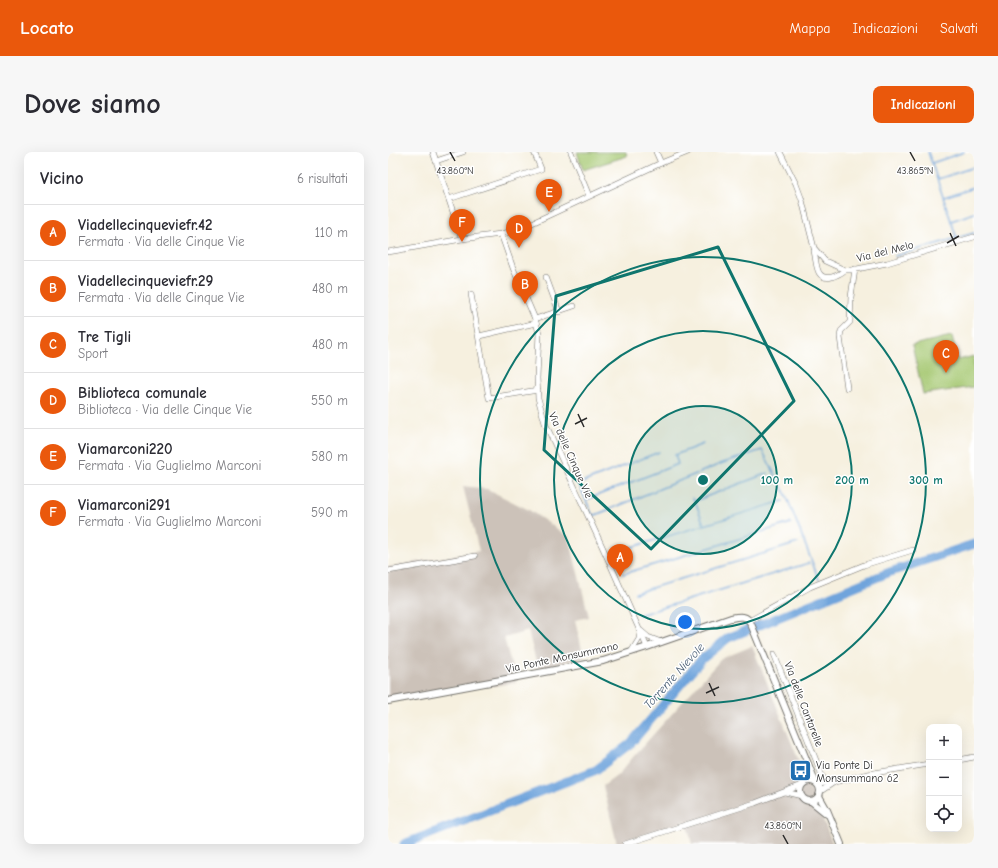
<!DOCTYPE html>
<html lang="it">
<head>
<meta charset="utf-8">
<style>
	:root { --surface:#fff; --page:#f7f7f7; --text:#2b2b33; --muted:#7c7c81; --line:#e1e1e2; --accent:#ea580c }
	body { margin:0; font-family:"Comic Neue",sans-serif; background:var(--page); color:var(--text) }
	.controls { position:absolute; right:12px; bottom:12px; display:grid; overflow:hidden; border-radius:8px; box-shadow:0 4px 16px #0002 }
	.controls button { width:36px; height:36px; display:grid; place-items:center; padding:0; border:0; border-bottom:1px solid var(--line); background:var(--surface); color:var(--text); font:20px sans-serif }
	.you { position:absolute; left:297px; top:470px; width:14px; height:14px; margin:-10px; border:3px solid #fff; border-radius:50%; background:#1a73e8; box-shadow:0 0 0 6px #1a73e833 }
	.badge { display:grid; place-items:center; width:26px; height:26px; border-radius:50%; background:var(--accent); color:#fff; font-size:13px; font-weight:700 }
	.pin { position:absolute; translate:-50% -33px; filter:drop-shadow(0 1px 2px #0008) }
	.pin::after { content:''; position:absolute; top:21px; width:14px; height:12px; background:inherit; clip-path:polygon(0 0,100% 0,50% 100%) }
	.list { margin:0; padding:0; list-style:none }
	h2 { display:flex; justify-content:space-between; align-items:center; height:52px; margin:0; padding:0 16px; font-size:17px }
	h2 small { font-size:13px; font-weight:400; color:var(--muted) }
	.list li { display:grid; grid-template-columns:26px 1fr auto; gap:12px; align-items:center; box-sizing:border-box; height:56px; padding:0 16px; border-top:1px solid var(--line) }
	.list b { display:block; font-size:15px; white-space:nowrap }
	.list p { margin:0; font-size:13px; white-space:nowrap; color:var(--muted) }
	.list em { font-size:13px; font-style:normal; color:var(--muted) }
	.icon { flex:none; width:22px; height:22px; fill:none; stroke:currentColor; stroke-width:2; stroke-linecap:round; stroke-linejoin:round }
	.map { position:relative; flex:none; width:586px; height:692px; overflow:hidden; border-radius:8px }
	header { display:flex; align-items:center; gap:24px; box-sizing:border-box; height:56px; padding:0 20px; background:var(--accent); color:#fff }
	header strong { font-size:19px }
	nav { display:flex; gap:22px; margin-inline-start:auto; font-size:14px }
	.intro { display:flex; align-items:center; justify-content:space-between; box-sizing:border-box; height:96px; padding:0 24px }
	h1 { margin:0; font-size:28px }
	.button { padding:10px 18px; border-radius:8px; background:var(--accent); color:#fff; font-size:14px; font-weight:700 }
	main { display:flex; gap:24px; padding:0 24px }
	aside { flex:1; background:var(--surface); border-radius:8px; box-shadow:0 4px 16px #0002 }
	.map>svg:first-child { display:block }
</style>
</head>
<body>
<header>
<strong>Locato</strong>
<nav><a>Mappa</a><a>Indicazioni</a><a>Salvati</a></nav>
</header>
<div class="intro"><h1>Dove siamo</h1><a class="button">Indicazioni</a></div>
<main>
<aside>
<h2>Vicino<small>6 risultati</small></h2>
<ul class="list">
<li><span class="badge">A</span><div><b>Viadellecinqueviefr.42</b><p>Fermata · Via delle Cinque Vie</p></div><em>110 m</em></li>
<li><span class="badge">B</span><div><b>Viadellecinqueviefr.29</b><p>Fermata · Via delle Cinque Vie</p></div><em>480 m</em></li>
<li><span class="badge">C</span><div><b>Tre Tigli</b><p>Sport</p></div><em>480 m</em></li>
<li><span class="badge">D</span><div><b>Biblioteca comunale</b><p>Biblioteca · Via delle Cinque Vie</p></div><em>550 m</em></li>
<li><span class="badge">E</span><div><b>Viamarconi220</b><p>Fermata · Via Guglielmo Marconi</p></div><em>580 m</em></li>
<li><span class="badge">F</span><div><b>Viamarconi291</b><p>Fermata · Via Guglielmo Marconi</p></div><em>590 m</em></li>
</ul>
</aside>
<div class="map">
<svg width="586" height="692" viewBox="0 0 586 692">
	<rect width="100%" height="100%" fill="#fff"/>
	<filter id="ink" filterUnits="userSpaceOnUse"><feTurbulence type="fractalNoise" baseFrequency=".025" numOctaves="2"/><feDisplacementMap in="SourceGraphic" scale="8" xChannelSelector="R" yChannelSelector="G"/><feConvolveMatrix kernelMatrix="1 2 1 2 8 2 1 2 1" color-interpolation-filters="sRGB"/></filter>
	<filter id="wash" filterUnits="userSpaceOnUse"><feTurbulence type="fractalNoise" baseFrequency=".012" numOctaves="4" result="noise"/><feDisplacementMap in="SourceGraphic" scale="16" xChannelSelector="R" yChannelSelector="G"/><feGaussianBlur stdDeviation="0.9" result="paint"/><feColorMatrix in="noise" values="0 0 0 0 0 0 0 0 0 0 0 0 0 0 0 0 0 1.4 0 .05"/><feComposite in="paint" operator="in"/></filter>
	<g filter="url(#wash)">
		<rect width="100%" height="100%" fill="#f6f0df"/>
		<g fill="#ccc2b9">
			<path d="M75,334L99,337L141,358L181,385L201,465L187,468L196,506L150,517L140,479L116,486L128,530L107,534L90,531L0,546V415L91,399Z"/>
			<path d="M364,494L445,692H304L298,669L229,692L215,634L230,623L246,604L333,507Z"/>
		</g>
		<g fill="#a4c770" stroke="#68794e">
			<path d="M189,0H238L239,4L195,18Z"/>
			<path d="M564,184L570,208L586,204V235L535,242L524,193Z"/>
		</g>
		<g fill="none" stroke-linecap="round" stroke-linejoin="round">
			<g stroke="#6fa4dc" stroke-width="1.5">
				<path d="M540,0L569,87"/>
				<path d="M544,11L576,0"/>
				<path d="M550,27L586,15"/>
				<path d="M556,45L586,35"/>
				<path d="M563,69L586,61"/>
				<path d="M507,104L586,81"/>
				<path d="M184,317L205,364L335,311L374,298L398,343L431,428"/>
				<path d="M193,331L271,300"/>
				<path d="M304,346L307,349L316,373"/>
				<path d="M200,347L290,312L287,303L315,292"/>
				<path d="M307,349L380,321"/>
				<path d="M241,396L395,349"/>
				<path d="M235,422L403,371"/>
				<path d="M247,441L410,391"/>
				<path d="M251,463L421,411"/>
			</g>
			<path stroke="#6fa4dc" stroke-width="9" d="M16,692L208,618L243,591L314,507L340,486L502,420L586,392"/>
		</g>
	</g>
	<g filter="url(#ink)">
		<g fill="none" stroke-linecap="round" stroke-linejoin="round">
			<defs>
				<g id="minor">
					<path d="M45,0L74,87"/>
					<path d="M183,0L201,44"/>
					<path d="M268,0L273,11"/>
					<path d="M392,0L408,32L414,48L426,96L437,109L448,114L457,118H464L499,111L586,85"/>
					<path d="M48,9L75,0"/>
					<path d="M61,47L153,17L146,0"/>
					<path d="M113,82L125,116L147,167L151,181L149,226L150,246L157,271L219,405L259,495"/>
					<path d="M426,99C429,111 427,129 444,125C449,123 453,122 457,118"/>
					<path d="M0,100L74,87L113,82L129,78L273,11L300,0"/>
					<path d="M158,125L171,160"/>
					<path d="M83,142L101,246L150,238"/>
					<path d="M147,167L186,154"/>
					<path d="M91,184L148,171"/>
					<path d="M459,236L452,185L453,179L462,170L463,145L467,117"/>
					<path d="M0,419L87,404"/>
					<path d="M361,469L422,435L476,413L525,398"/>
					<path d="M253,479L260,485L273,490"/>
					<path d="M243,500L251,487L252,481"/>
					<path d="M386,502L437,631"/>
					<path d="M571,608L586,605"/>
					<path d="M430,632L446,630L480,622L541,612"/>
					<path d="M433,639L445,631"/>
					<path d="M397,640L414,644"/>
					<path d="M237,692L367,651L414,633"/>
				</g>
				<g id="tertiary">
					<path d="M0,549L215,509L259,495L343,466C352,464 359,463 363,472L427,629"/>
					<circle cx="422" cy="639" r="10"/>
					<path d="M431,644L439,658L453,692"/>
					<path d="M423,649L439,662"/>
				</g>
			</defs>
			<use href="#minor" stroke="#72706a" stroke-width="6"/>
			<use href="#tertiary" stroke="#72706a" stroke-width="8"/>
			<use href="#minor" stroke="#fff" stroke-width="5"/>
			<use href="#tertiary" stroke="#fff" stroke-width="6"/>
		</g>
	</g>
	<path fill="none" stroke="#0f766e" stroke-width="3" stroke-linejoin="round" d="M330,95L406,249L263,397L156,298L168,144Z"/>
	<path fill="none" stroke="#2b2b2b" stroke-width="1.5" d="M62,0L67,9M522,0L527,9M562,81L568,94M559,91L571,84M190,262L196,275M187,272L199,266M321,531L327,544M318,541L331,535M395,683L400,692"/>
	<circle cx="315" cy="328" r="74" fill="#0f766e" fill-opacity=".12"/>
	<g fill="none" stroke="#0f766e" stroke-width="2">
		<circle cx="315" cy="328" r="74"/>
		<circle cx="315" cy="328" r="149"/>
		<circle cx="315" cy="328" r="223"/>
	</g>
	<defs>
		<symbol id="bus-square" viewBox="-11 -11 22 22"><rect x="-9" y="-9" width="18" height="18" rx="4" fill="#1f6fb2" stroke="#fff"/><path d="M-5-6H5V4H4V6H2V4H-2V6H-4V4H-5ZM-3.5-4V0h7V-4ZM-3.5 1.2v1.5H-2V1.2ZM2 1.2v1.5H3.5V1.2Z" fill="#fff"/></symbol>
	</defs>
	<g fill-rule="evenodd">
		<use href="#bus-square" x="400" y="606" width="25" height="25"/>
	</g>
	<g text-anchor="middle" stroke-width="3" stroke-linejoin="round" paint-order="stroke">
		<g font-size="11" fill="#2b2b2b" stroke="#fff">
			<text transform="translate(497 99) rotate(-14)" y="4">Via del Melo</text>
			<text transform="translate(183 303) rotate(66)" y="4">Via delle Cinque Vie</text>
			<text transform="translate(174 505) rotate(-12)" y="4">Via Ponte Monsummano</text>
			<text transform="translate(416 552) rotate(69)" y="4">Via delle Cantarelle</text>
		</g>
		<g font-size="11" fill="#2b2b2b" stroke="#fff" text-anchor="start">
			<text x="428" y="617">Via Ponte Di<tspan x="428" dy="13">Monsummano 62</tspan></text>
		</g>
		<g font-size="12" font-style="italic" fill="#465b72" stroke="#fff">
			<text transform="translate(286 524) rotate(-48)" y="4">Torrente Nievole</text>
		</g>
	</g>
	<g font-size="10" text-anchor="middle" fill="#2b2b2b" stroke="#fff" stroke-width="3" stroke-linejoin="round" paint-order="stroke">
		<text x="67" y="22">43.860°N</text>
		<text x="527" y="22">43.865°N</text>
		<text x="395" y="677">43.860°N</text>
	</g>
	<circle cx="315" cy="328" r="6" fill="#0f766e" stroke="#fff" stroke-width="2"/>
	<g font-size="12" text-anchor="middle" font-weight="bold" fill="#0f766e" stroke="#fff" stroke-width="3" stroke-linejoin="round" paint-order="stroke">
		<text x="389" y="332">100 m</text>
		<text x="464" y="332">200 m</text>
		<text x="538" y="332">300 m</text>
	</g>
</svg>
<div class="controls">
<button>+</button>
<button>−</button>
<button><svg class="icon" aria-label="locate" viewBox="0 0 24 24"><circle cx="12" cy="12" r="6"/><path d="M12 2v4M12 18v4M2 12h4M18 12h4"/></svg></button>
</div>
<div class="you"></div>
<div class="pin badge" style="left:232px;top:425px">A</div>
<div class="pin badge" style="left:137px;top:152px">B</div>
<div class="pin badge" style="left:558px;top:221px">C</div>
<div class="pin badge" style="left:131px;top:96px">D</div>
<div class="pin badge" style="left:161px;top:60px">E</div>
<div class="pin badge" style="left:74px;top:90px">F</div>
</div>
</main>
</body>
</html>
